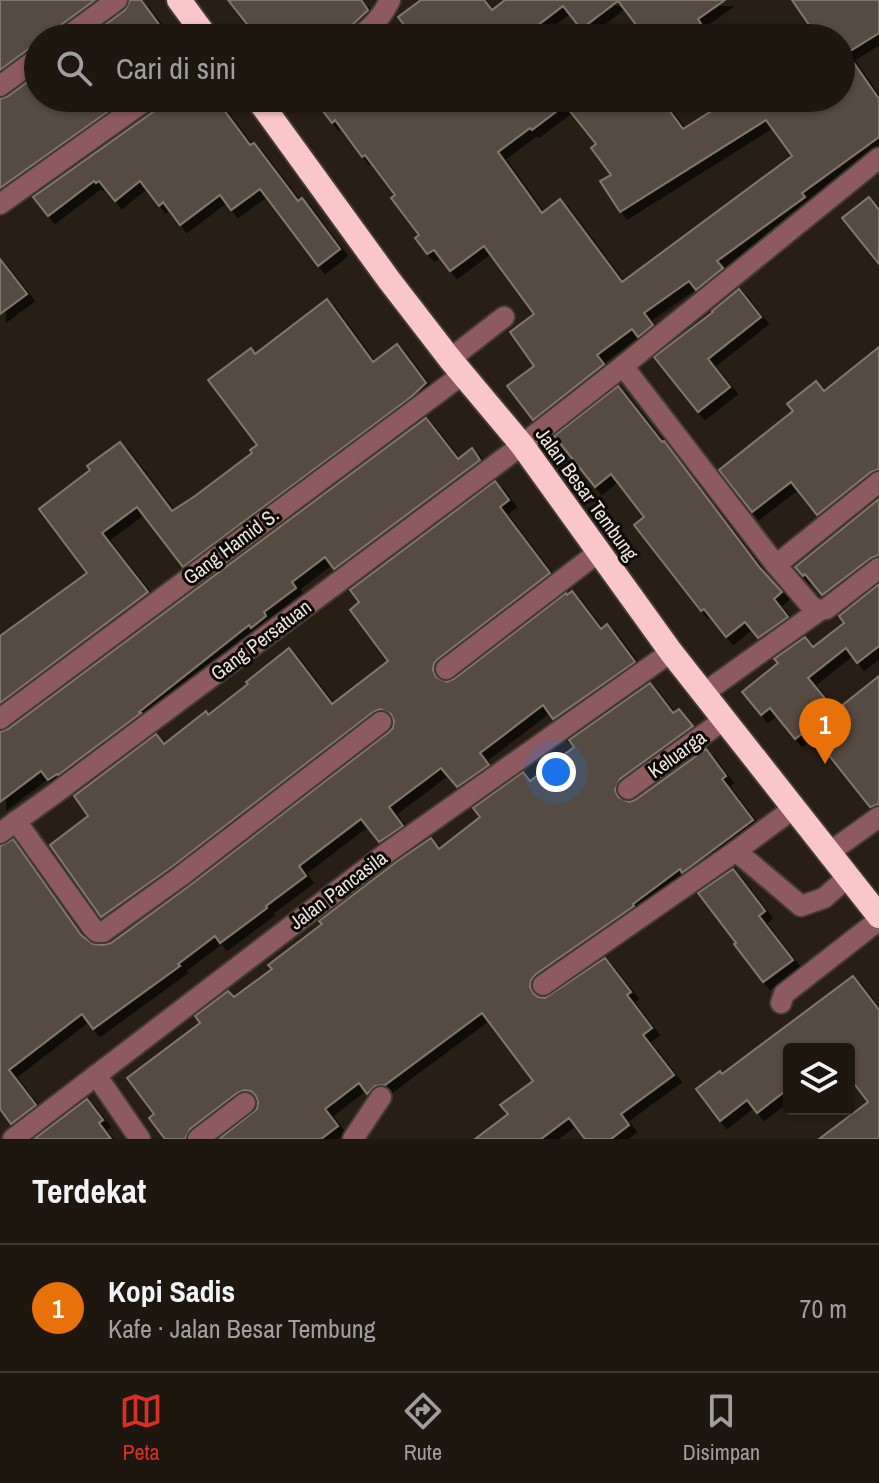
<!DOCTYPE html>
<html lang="id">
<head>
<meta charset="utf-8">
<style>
	:root { --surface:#1d1710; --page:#252019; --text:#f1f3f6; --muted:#a09f9f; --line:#3b3630; --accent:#d93025 }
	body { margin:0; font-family:"Archivo Narrow",sans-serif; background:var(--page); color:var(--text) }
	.controls { position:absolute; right:24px; bottom:24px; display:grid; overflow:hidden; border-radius:8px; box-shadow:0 2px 6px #0004 }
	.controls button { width:72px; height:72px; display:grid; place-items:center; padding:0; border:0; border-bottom:2px solid var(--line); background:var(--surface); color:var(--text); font:40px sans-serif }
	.you { position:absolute; left:556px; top:772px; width:28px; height:28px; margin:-20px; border:6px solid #fff; border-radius:50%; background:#1a73e8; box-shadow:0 0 0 12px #1a73e833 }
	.badge { display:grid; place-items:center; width:52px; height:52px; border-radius:50%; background:var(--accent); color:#fff; font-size:26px; font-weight:700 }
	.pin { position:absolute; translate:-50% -66px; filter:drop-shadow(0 2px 4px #0008) }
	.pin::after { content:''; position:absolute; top:42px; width:28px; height:24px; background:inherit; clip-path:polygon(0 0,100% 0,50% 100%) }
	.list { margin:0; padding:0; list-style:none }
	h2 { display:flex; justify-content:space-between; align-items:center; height:104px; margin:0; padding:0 32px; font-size:34px }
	h2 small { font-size:26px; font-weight:400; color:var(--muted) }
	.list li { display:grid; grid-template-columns:52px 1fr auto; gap:24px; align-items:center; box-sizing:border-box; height:128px; padding:0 32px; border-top:2px solid var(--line) }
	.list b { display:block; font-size:30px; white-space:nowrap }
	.list p { margin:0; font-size:26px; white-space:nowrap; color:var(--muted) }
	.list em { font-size:26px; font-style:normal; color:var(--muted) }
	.icon { flex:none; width:44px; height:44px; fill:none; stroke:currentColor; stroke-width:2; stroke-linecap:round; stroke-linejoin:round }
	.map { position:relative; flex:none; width:879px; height:1139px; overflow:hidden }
	.search { position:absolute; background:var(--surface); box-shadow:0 2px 6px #0004; left:24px; right:24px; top:24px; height:88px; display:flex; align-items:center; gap:20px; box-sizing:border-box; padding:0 28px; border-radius:44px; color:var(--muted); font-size:30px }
	.sheet { height:232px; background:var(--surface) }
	nav { display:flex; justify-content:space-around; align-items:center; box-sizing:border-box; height:112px; border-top:2px solid var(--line); background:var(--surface); font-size:22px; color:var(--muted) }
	nav a { display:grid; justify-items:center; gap:4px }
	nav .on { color:var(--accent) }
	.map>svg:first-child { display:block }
</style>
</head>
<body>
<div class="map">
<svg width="879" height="1139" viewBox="0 0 879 1139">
	<defs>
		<filter id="shadow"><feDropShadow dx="7" dy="7" stdDeviation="0" flood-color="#0009"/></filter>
	</defs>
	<rect width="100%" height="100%" fill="#271f15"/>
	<g fill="#564c42" stroke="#81776b" stroke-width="2" fill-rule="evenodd" filter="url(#shadow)">
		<path d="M0,0H95L57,28L52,38H38V45L30,48L0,70Z"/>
		<path d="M130,0H141L169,38H87L125,10Z"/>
		<path d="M228,0H361L368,10L349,28L344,38H258Z"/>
		<path d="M421,0H484L492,10L505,0H725L698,19L701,24L697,26L706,38H646L618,1L581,29L563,6L521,38H414L398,17Z"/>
		<path d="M792,0H879V33L847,53L879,99V137L802,193L805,197L717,261L723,268L696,290L689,281L644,313L653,325L638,337L632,329L597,355L604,364L533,420L507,386L534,366L510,332L534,314L484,246L450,271L434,250L427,254L415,238L419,235L391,198L395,195L365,155L362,157L335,120L332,123L313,98H660L683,129L732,98H841V38H818ZM565,105L596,144L591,148L611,175L600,181L620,212L766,120L792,156L622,282L560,199L542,213L498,152L530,128L532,130Z"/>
		<path d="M38,74V98H127L0,188V99L8,96Z"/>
		<path d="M162,98H206L212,106L218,102L250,145L254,143L298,201L302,198L340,249L318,266L260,189L231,210L220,195L180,225L163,202L159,206L140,181L115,201L99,181L96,183L94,181L48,216L33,197L157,109L160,104Z"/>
		<path d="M869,197L879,210V264L842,218Z"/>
		<path d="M0,259L27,294L0,314Z"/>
		<path d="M739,289L761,317L708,359L730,387L698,412L654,357L713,312L712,311Z"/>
		<path d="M327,299L373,362L397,344L426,383L411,397L183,567L137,507L102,533L148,592L0,703V636L87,573L39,509L90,470L87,466L120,442L172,511L195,496L252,453L250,450L257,445L208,380L251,348L255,354Z"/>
		<path d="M879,347V469L871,472L817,515L791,482L752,512L719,470L793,411L787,404L816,381L824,391Z"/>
		<path d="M618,386L662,442L664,441L760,568L782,592L774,599L788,617L758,638L745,622L726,637L704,609L701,611L634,525L644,517L611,474L595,487L554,436Z"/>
		<path d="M426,418L458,459L472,448L480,460L334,569L325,557L292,582L296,588L264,612L266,616L251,628L249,625L139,712L141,713L58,775L57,774L48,780L41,771L0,802V732L8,729Z"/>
		<path d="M495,481L509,500L500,507L550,573L438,659L434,663L433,670L436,677L447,682L454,679L566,593L567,595L572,591L601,629L607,624L635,662L553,719L543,705L480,753L489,765L457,787L441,768L389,807L403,826L379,842L361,819L299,866L306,876L266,906L267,908L220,943L215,936L178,964L180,966L93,1029L82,1014L9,1070L36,1105L11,1124L0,1109V846L13,839L81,935L93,944L103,945L111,943L189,886L389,732L393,728L394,721L391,714L380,709L373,712L173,866L101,917L50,845L88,816L74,796L156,734L164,744L206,711L208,715L248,684L246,682L289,648L332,704L388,661L350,610L359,602L350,590Z"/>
		<path d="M879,499V555L871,558L822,595L805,574L803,576L795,567Z"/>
		<path d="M879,584V646L857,663L846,648L808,678L835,711L879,676V804L870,807L808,729L795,739L770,708L761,715L742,692L778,663L774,659L805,637L813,647L844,623L839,616Z"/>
		<path d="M650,683L673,713L679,709L693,726L620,779L615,790L618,797L629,802L635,800L706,749L726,776L722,779L753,820L682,873L680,869L633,904L634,906L536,974L531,980L530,987L533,993L538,997L545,998L605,958L631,992L627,995L652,1028L643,1035L674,1075L621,1114L629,1125L611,1139H585L569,1118L541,1139H475L508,1114L500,1105L533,1081L482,1013L385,1085L375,1086L367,1094L359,1083L325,1109L338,1126L321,1139H219L257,1109L258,1102L256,1096L251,1091L244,1090L237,1093L190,1129L185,1139H165L149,1118L154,1114L127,1078L200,1023L195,1016L228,991L234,997L272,969L268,965L322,924L319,921L396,862L431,838L439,849L480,817L473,808L523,772L530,781L574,747L569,740Z"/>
		<path d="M733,869L765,911L759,916L793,960L763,982L734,944L736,943L698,893Z"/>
		<path d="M853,976L879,1010V1139H819L868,1102L849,1077V1049H789V1088L757,1113L747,1100L720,1121L696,1089L720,1071L722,1074Z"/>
		<path d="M87,1099L103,1120L99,1123L111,1139H34Z"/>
	</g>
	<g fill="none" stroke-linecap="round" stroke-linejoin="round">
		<defs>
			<g id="minor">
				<path d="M65,38L117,0"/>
				<path d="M357,38C372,27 382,17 390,0"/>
				<path d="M0,86L38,58"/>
				<path d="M0,204L149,98"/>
				<path d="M450,359L504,317"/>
				<path d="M623,366L776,565L812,607L820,610L826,609L879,568"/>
				<path d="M776,565L879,482"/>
				<path d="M446,669L600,551"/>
				<path d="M704,693L820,610"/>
				<path d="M0,719L463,374"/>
				<path d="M628,789L725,719"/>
				<path d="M16,821L92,927L97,932H103L181,876L381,722"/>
				<path d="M0,833L57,792L522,445L623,366L879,158"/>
				<path d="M736,851L801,906L824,898L848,877"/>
				<path d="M830,852L879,817"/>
				<path d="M543,985L736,851L794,808"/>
				<path d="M781,1003L784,994L879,920"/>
				<path d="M96,1075L140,1139"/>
				<path d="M13,1139L388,852L671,652"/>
				<path d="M198,1139L245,1103"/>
				<path d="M353,1139L381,1097"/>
			</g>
			<g id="highway">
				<path d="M179,0L207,38"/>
				<path d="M257,98L389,280L450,359L522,445L671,652L879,916"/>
			</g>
		</defs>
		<use href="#minor" stroke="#423b31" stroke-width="24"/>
		<use href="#highway" stroke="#423b31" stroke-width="28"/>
		<use href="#minor" stroke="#8d5b5f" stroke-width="20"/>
		<use href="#highway" stroke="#f9c6c9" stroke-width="24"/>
	</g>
	<g text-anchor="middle" stroke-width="6" stroke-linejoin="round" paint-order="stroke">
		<g font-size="20" fill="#ebe5df" stroke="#0d0906">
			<text transform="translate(587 494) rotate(54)" y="7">Jalan Besar Tembung</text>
			<text transform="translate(231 546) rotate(-37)" y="7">Gang Hamid S.</text>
			<text transform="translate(261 640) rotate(-37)" y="7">Gang Persatuan</text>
			<text transform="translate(677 754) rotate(-36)" y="7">Keluarga</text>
			<text transform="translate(338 890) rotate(-37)" y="7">Jalan Pancasila</text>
		</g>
	</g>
</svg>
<div class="controls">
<button><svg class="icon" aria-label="layers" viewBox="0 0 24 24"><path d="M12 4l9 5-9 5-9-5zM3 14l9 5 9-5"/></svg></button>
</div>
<div class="you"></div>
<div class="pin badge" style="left:825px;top:764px;background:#e8710a">1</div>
<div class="search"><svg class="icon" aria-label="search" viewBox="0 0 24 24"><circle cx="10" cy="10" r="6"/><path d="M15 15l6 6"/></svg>Cari di sini</div>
</div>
<section class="sheet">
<h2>Terdekat<small></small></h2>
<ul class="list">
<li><span class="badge" style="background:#e8710a">1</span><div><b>Kopi Sadis</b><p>Kafe · Jalan Besar Tembung</p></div><em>70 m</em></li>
</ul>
</section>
<nav>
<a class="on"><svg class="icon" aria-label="map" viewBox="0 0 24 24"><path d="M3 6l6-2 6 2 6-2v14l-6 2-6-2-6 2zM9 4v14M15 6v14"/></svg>Peta</a>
<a><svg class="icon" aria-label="directions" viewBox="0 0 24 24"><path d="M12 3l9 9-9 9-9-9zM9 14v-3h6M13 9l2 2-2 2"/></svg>Rute</a>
<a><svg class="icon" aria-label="saved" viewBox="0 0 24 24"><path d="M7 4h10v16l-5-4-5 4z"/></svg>Disimpan</a>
</nav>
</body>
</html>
